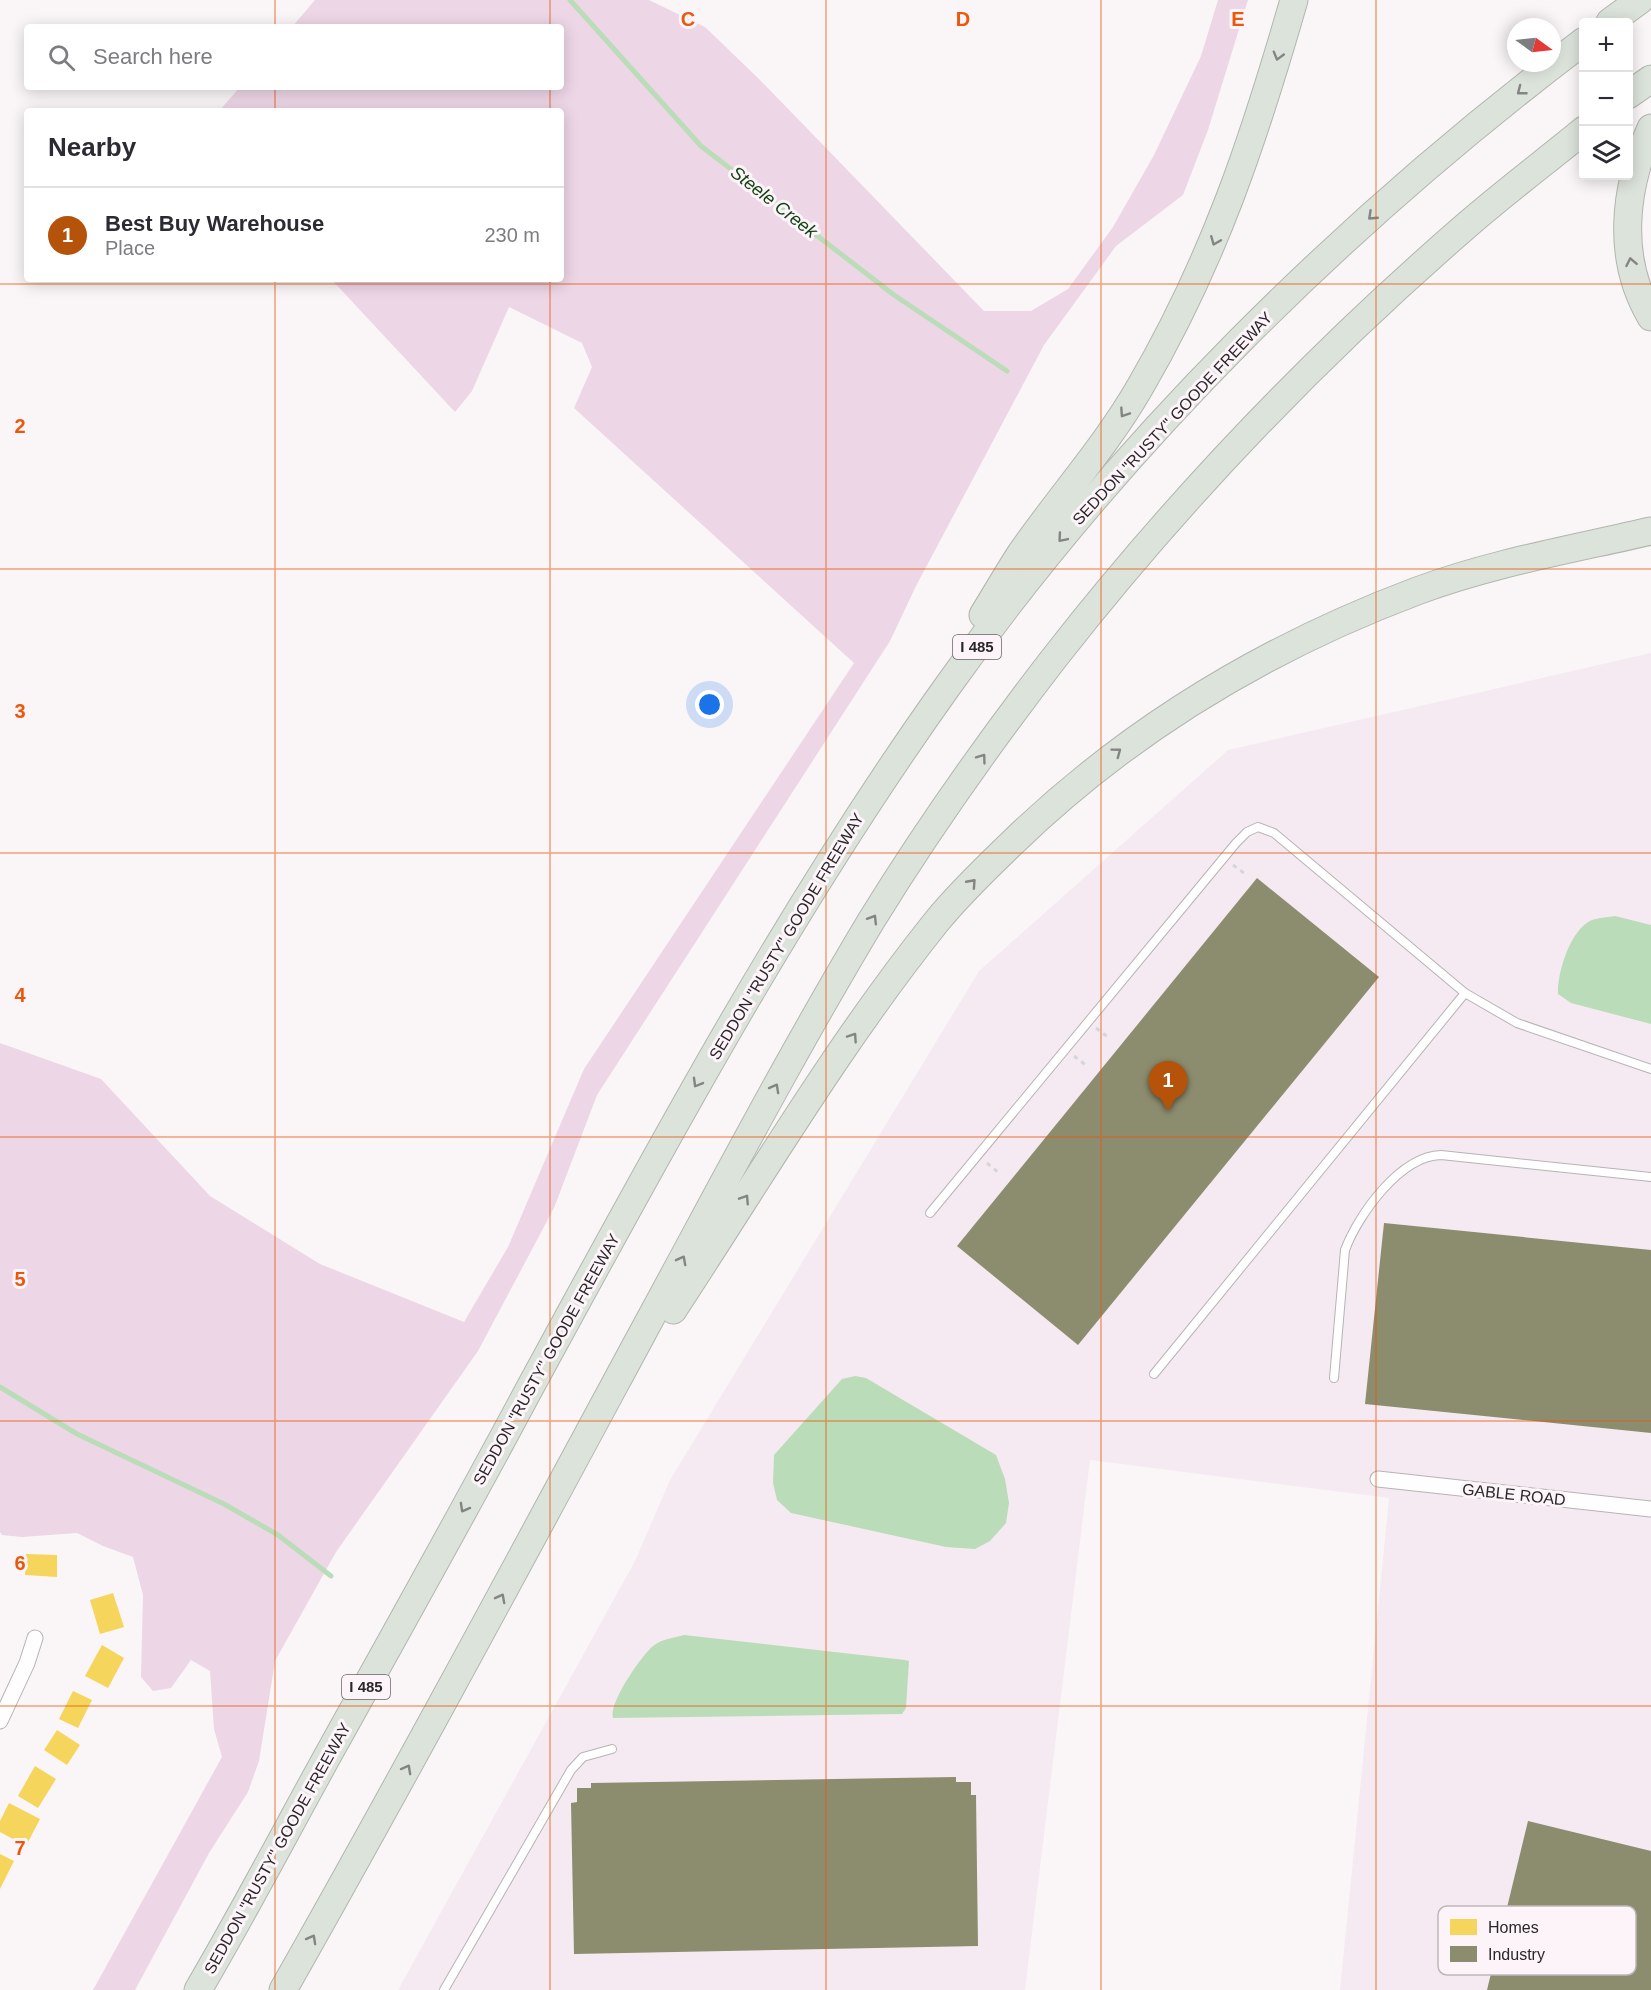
<!DOCTYPE html>
<html lang="en">
<head>
<meta charset="utf-8">
<style>
	:root { --surface:#fff; --page:#f2f2f3; --text:#2b2b33; --muted:#7c7c81; --line:#e1e1e2; --accent:#b45309 }
	body { margin:0; font-family:Arial,sans-serif; background:var(--page); color:var(--text) }
	.controls { position:absolute; right:18px; top:18px; display:grid; overflow:hidden; border-radius:6px; box-shadow:0 3px 15px #0003 }
	.controls button { width:54px; height:54px; display:grid; place-items:center; padding:0; border:0; border-bottom:2px solid var(--line); background:var(--surface); color:var(--text); font:30px sans-serif }
	.compass { position:absolute; left:1507px; top:18px; width:54px; height:54px; border-radius:50%; background:var(--surface); box-shadow:0 3px 15px #0003; rotate:105deg }
	.you { position:absolute; left:710px; top:705px; width:21px; height:21px; margin:-15px; border:4px solid #fff; border-radius:50%; background:#1a73e8; box-shadow:0 0 0 9px #1a73e833 }
	.badge { display:grid; place-items:center; width:39px; height:39px; border-radius:50%; background:var(--accent); color:#fff; font-size:20px; font-weight:700 }
	.pin { position:absolute; translate:-50% -50px; filter:drop-shadow(0 2px 3px #0008) }
	.pin::after { content:''; position:absolute; top:32px; width:21px; height:18px; background:inherit; clip-path:polygon(0 0,100% 0,50% 100%) }
	.list { margin:0; padding:0; list-style:none }
	h2 { display:flex; justify-content:space-between; align-items:center; height:78px; margin:0; padding:0 24px; font-size:26px }
	h2 small { font-size:20px; font-weight:400; color:var(--muted) }
	.list li { display:grid; grid-template-columns:39px 1fr auto; gap:18px; align-items:center; box-sizing:border-box; height:96px; padding:0 24px; border-top:2px solid var(--line) }
	.list b { display:block; font-size:22px; white-space:nowrap }
	.list p { margin:0; font-size:20px; white-space:nowrap; color:var(--muted) }
	.list em { font-size:20px; font-style:normal; color:var(--muted) }
	.icon { flex:none; width:33px; height:33px; fill:none; stroke:currentColor; stroke-width:2; stroke-linecap:round; stroke-linejoin:round }
	.map { position:relative; flex:none; width:1651px; height:1990px; overflow:hidden }
	.search { position:absolute; background:var(--surface); box-shadow:0 3px 15px #0003; left:24px; top:24px; width:540px; height:66px; display:flex; align-items:center; gap:15px; box-sizing:border-box; padding:0 21px; border-radius:6px; color:var(--muted); font-size:22px }
	.panel { position:absolute; background:var(--surface); box-shadow:0 3px 15px #0003; left:24px; top:108px; width:540px; height:174px; border-radius:6px }
	.map>svg:first-child { display:block }
</style>
</head>
<body>
<div class="map">
<svg width="1651" height="1990" viewBox="0 0 1651 1990">
	<rect width="100%" height="100%" fill="#faf6f8"/>
	<path fill="#f5eaf1" d="M1651,653V1990H1340L1389,1498L1090,1460L1025,1990H398L635,1561L670,1480L979,971L1228,750Z"/>
	<path fill="#edd6e6" d="M315,0H649L705,27L760,80L984,311H1031L1068,289L1113,227L1154,155L1201,56L1218,0H1248L1208,130L1183,195L1116,246L1044,345L916,586L890,641L597,1095L554,1208L478,1351L336,1552L275,1661L259,1761L248,1792L209,1853L135,1990H93L222,1757L214,1729L210,1671L191,1660L171,1688L153,1691L141,1677L143,1595L133,1557L103,1546L77,1533L22,1537L2,1535L0,1532V1043L101,1079L210,1196L320,1264L464,1322L508,1247L584,1069L854,663L574,408L592,367L582,343L509,307L472,391L455,412L331,279H561V111H219L240,87H561V27H292Z"/>
	<g fill="#bbdcb8">
		<path d="M1615,916L1651,925V1024L1571,1003L1558,994C1557,974 1570,929 1592,920C1598,918 1608,917 1615,916Z"/>
		<path d="M855,1376L866,1378L996,1455L1005,1479L1009,1503L1006,1523L990,1541L975,1549L946,1547L791,1513L777,1500L773,1483L774,1455L842,1379Z"/>
		<path d="M684,1635L905,1660L909,1661L906,1708L902,1714L613,1718C608,1704 641,1656 653,1646C661,1639 674,1638 684,1635Z"/>
	</g>
	<g fill="#f6d55c">
		<path d="M26,1554L57,1555V1577L25,1575Z"/>
		<path d="M113,1593L124,1627L100,1634L90,1600Z"/>
		<path d="M102,1645L124,1658L108,1688L85,1676Z"/>
		<path d="M73,1691L92,1700L78,1728L59,1719Z"/>
		<path d="M57,1730L80,1745L67,1765L44,1750Z"/>
		<path d="M35,1766L56,1779L38,1808L18,1796Z"/>
		<path d="M9,1803L40,1819L26,1846L0,1832V1821Z"/>
		<path d="M0,1854L14,1861L0,1889Z"/>
	</g>
	<g fill="#8c8c6e">
		<path d="M1257,878L1379,977L1078,1345L957,1246Z"/>
		<path d="M1384,1223L1651,1250V1433L1365,1404Z"/>
		<path d="M956,1777V1782H971V1795H976L978,1946L574,1954L571,1803L577,1802V1788H591V1783Z"/>
		<path d="M1528,1821L1651,1851V1990H1487Z"/>
	</g>
	<g fill="none" stroke-linecap="round" stroke-linejoin="round">
		<g stroke="#bbdcb8" stroke-width="5">
			<path d="M570,0L701,146L894,295L1007,371"/>
			<path d="M0,1387L77,1434L224,1504L278,1535L331,1576"/>
		</g>
		<defs>
			<g id="lane">
				<path d="M930,1213L1236,843L1247,832L1258,827L1274,833L1465,993L1517,1023L1651,1069"/>
				<path d="M1154,1374L1465,993"/>
				<path d="M1334,1378L1345,1250C1358,1215 1400,1156 1441,1155L1651,1177"/>
				<path d="M444,1990L571,1770L583,1757L612,1749"/>
			</g>
			<g id="street">
				<path d="M1378,1479L1651,1509"/>
				<path d="M0,1721L27,1663L35,1638"/>
			</g>
			<g id="highway">
				<path d="M1610,22L1640,0"/>
				<path d="M1628,95L1651,79"/>
				<path d="M1651,128C1624,188 1616,258 1651,317"/>
				<path d="M983,615C996,594 1008,573 1021,553C1060,497 1106,446 1140,387C1214,260 1254,139 1294,0"/>
				<path d="M673,1310C759,1179 839,1043 937,921C959,894 985,869 1010,845C1126,732 1265,648 1417,591C1492,563 1573,549 1651,531"/>
				<path d="M198,1990C245,1910 288,1827 333,1746C398,1629 463,1513 526,1395C657,1154 787,911 947,687C1122,441 1343,223 1584,41"/>
				<path d="M283,1990C406,1773 524,1553 642,1334C717,1196 790,1056 871,921C927,830 990,741 1055,657C1177,501 1318,354 1467,225C1505,192 1545,162 1584,130"/>
			</g>
		</defs>
		<use href="#lane" stroke="#b7b3b5" stroke-width="10"/>
		<use href="#street" stroke="#b7b3b5" stroke-width="17"/>
		<use href="#highway" stroke="#b0b6ae" stroke-width="29"/>
		<g stroke="#d7d6d6" stroke-width="3" stroke-dasharray="4.5 4.5" stroke-linecap="butt">
			<path d="M1233,865L1244,873"/>
			<path d="M1096,1028L1109,1038"/>
			<path d="M1074,1056L1087,1066"/>
			<path d="M987,1163L999,1173"/>
		</g>
		<use href="#lane" stroke="#fefefe" stroke-width="8"/>
		<use href="#street" stroke="#fefefe" stroke-width="15"/>
		<use href="#highway" stroke="#dce3db" stroke-width="27"/>
	</g>
	<defs><path id="oneway-chevron" d="M-2-3.5L2.5 0L-2 3.5" fill="none" stroke-width="1.6" stroke-linecap="round" stroke-linejoin="round" transform="scale(1.5)"/></defs>
	<g stroke="#838582">
		<use href="#oneway-chevron" transform="translate(1278 56) rotate(106)"/>
		<use href="#oneway-chevron" transform="translate(1521 91) rotate(142)"/>
		<use href="#oneway-chevron" transform="translate(1372 216) rotate(137)"/>
		<use href="#oneway-chevron" transform="translate(1215 241) rotate(112)"/>
		<use href="#oneway-chevron" transform="translate(1631 262) rotate(-101)"/>
		<use href="#oneway-chevron" transform="translate(1124 413) rotate(124)"/>
		<use href="#oneway-chevron" transform="translate(1062 538) rotate(130)"/>
		<use href="#oneway-chevron" transform="translate(1117 752) rotate(-37)"/>
		<use href="#oneway-chevron" transform="translate(982 758) rotate(-54)"/>
		<use href="#oneway-chevron" transform="translate(972 883) rotate(-48)"/>
		<use href="#oneway-chevron" transform="translate(873 919) rotate(-58)"/>
		<use href="#oneway-chevron" transform="translate(853 1037) rotate(-56)"/>
		<use href="#oneway-chevron" transform="translate(697 1083) rotate(120)"/>
		<use href="#oneway-chevron" transform="translate(775 1088) rotate(-61)"/>
		<use href="#oneway-chevron" transform="translate(745 1199) rotate(-57)"/>
		<use href="#oneway-chevron" transform="translate(682 1260) rotate(-62)"/>
		<use href="#oneway-chevron" transform="translate(464 1508) rotate(119)"/>
		<use href="#oneway-chevron" transform="translate(501 1598) rotate(-62)"/>
		<use href="#oneway-chevron" transform="translate(407 1769) rotate(-61)"/>
		<use href="#oneway-chevron" transform="translate(312 1939) rotate(-61)"/>
	</g>
	<path fill="none" stroke="#e8590c" stroke-width="1.5" stroke-opacity="0.55" d="M275,0V27M550,0V27M826,0V1990M1101,0V1990M1376,0V1990M275,87V111M550,87V111M275,279V1990M550,279V1990M0,284H1651M0,569H1651M0,853H1651M0,1137H1651M0,1421H1651M0,1706H1651"/>
	<g text-anchor="middle" stroke-width="6" stroke-linejoin="round" paint-order="stroke">
		<g fill="#fcf4f9" stroke="#696467" stroke-width="1.5">
			<rect x="953" y="635" width="48" height="24" rx="4.5"/>
			<rect x="342" y="1675" width="48" height="24" rx="4.5"/>
		</g>
		<g font-size="15" font-weight="bold" fill="#2a2729">
			<text x="977" y="652">I 485</text>
			<text x="366" y="1692">I 485</text>
		</g>
		<g font-size="16" fill="#2a2729" stroke="#fcf4f9">
			<text transform="translate(1172 418) rotate(-47)" y="6">SEDDON "RUSTY" GOODE FREEWAY</text>
			<text transform="translate(786 936) rotate(-59)" y="6">SEDDON "RUSTY" GOODE FREEWAY</text>
			<text transform="translate(546 1359) rotate(-61)" y="6">SEDDON "RUSTY" GOODE FREEWAY</text>
			<text transform="translate(1514 1494) rotate(6)" y="6">GABLE ROAD</text>
			<text transform="translate(277 1848) rotate(-61)" y="6">SEDDON "RUSTY" GOODE FREEWAY</text>
		</g>
		<g font-size="18" font-style="italic" fill="#124412" stroke="#fcf4f9">
			<text transform="translate(774 202) rotate(38)" y="6">Steele Creek</text>
		</g>
	</g>
	<rect x="1438" y="1906" width="198" height="69" rx="9" fill="#fcf4f9" stroke="#bdb6bb" stroke-width="1.5"/>
	<rect x="1450" y="1919" width="27" height="16" fill="#f6d55c"/>
	<rect x="1450" y="1946" width="27" height="16" fill="#8c8c6e"/>
	<g font-size="16" fill="#2a2729">
		<text x="1488" y="1933">Homes</text>
		<text x="1488" y="1960">Industry</text>
	</g>
	<g font-size="20" text-anchor="middle" font-weight="bold" fill="#e8590c" stroke="#fcf4f9" stroke-width="6" stroke-linejoin="round" paint-order="stroke">
		<text x="688" y="26">C</text>
		<text x="963" y="26">D</text>
		<text x="1238" y="26">E</text>
		<text x="20" y="433">2</text>
		<text x="20" y="718">3</text>
		<text x="20" y="1002">4</text>
		<text x="20" y="1286">5</text>
		<text x="20" y="1570">6</text>
		<text x="20" y="1855">7</text>
	</g>
</svg>
<div class="controls">
<button>+</button>
<button>−</button>
<button><svg class="icon" aria-label="layers" viewBox="0 0 24 24"><path d="M12 4l9 5-9 5-9-5zM3 14l9 5 9-5"/></svg></button>
</div>
<svg class="compass" viewBox="-18 -18 36 36"><path d="M0-13l5 13h-10z" fill="#e53935"/><path d="M0 13l5-13h-10z" fill="#7c7c81"/></svg>
<div class="you"></div>
<div class="pin badge" style="left:1168px;top:1111px">1</div>
<div class="search"><svg class="icon" aria-label="search" viewBox="0 0 24 24"><circle cx="10" cy="10" r="6"/><path d="M15 15l6 6"/></svg>Search here</div>
<section class="panel">
<h2>Nearby<small></small></h2>
<ul class="list">
<li><span class="badge">1</span><div><b>Best Buy Warehouse</b><p>Place</p></div><em>230 m</em></li>
</ul>
</section>
</div>
</body>
</html>
